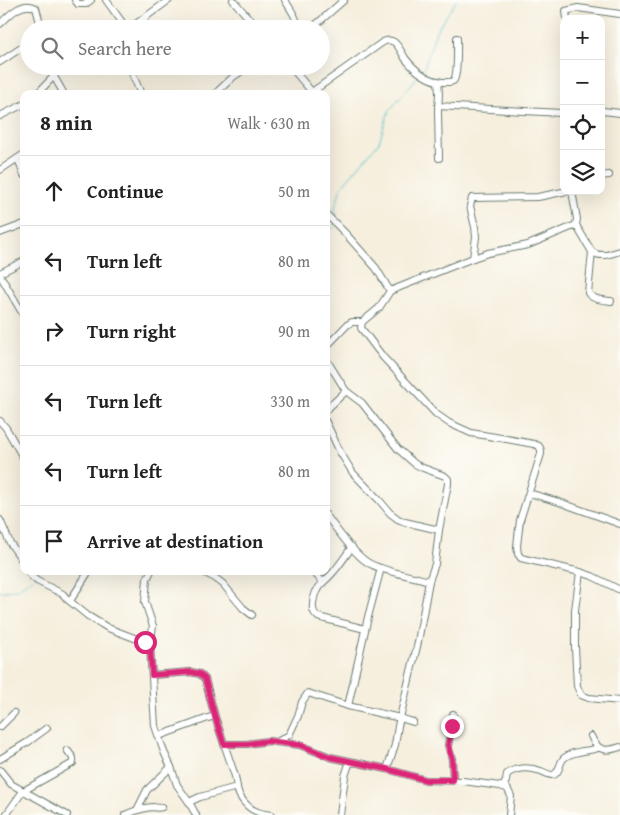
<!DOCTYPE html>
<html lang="en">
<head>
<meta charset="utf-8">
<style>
	:root { --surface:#fff; --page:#f2f2f2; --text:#222; --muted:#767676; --line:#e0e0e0 }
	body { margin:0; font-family:"Gentium Book Plus",serif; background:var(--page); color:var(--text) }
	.controls { position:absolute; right:15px; top:15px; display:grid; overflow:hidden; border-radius:10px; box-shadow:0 5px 20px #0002 }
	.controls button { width:45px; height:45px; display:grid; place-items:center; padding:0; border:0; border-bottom:1px solid var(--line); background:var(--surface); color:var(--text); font:25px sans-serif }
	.stop { position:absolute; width:15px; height:15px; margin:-11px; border:4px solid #db2777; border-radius:50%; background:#fff }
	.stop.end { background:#db2777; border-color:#fff; box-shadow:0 1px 5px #0008 }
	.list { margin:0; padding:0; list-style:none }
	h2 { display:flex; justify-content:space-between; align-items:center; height:65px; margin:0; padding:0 20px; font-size:21px }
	h2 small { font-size:16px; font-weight:400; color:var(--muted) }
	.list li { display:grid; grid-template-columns:32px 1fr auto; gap:15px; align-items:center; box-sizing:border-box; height:70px; padding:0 20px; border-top:1px solid var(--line) }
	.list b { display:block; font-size:19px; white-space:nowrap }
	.list em { font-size:16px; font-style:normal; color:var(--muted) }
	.icon { flex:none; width:28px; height:28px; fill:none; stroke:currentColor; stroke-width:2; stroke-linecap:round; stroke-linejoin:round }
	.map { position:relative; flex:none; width:620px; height:815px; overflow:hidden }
	.search { position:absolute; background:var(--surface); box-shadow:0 5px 20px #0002; left:20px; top:20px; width:310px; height:55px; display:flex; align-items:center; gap:12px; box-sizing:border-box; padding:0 18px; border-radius:28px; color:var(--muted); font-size:19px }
	.panel { position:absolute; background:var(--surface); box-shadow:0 5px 20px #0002; left:20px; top:90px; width:310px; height:485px; border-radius:10px }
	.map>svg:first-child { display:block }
</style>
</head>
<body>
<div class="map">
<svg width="620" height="815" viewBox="0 0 620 815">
	<rect width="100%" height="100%" fill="#fdfcf7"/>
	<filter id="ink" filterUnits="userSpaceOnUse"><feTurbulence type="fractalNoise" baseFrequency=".02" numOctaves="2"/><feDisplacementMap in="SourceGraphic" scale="10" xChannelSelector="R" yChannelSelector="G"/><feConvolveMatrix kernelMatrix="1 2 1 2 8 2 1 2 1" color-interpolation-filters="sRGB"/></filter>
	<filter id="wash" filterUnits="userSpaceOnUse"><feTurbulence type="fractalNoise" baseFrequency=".0096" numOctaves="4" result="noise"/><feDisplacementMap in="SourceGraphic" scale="20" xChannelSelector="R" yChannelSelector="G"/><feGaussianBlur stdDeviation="1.12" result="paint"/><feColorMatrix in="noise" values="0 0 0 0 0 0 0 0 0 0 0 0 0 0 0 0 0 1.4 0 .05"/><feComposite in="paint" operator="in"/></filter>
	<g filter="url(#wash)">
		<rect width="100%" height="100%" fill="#f6efde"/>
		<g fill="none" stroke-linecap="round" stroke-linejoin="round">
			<g stroke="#52c0c9" stroke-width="1">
				<path d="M423,70L424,69L436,31L457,0"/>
				<path d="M337,222L335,208L341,187L379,142L389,111L419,75"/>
				<path d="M326,231L335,227"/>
				<path d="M35,577L39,571"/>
				<path d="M0,592L17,589L32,579"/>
			</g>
		</g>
	</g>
	<g filter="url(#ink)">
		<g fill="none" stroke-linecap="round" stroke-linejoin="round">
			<defs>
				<g id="minor">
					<path d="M75,0L78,4H86L91,0"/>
					<path d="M106,0L127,29"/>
					<path d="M233,0L258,29"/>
					<path d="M285,0L294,15L300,29"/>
					<path d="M567,19L566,11L578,8L620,14"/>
					<path d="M0,24C9,15 23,0 36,8L40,23"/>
					<path d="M129,29L169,0"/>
					<path d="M311,29L344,0"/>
					<path d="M0,62L24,46L25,45L29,48"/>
					<path d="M48,66L64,94"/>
					<path d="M129,66L141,94"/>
					<path d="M290,66L312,92"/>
					<path d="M438,81L439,93L438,112L439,158"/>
					<path d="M37,94L54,76"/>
					<path d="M215,94L233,77L249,66"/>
					<path d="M309,94L383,42C387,40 391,40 394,42C399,46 402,53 405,58C414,70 428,81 443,82C447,82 452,83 454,80C458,74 457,46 457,38"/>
					<path d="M438,106L561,113L564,112"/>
					<path d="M601,109L603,111L620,113"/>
					<path d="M561,113L564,120"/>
					<path d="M0,116L24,104"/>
					<path d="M18,159L24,175"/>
					<path d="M0,170L24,154"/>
					<path d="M601,176L609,175"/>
					<path d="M572,191L577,219L576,225"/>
					<path d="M326,214L345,233L376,268L390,291"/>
					<path d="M0,233L24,224"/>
					<path d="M620,251C610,254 602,258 592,252L576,225L528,245L488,253L473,258L390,291L379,308L362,322L361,328L383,357L436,414L449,423L471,433L501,438L534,444L539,446L541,450V454L520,520L517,546L518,554L521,558L580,572L592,576L620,590"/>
					<path d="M592,252L588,293C593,300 603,300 611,301"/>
					<path d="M473,258L476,237L475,227L470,206L472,198L538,197L567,191"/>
					<path d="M0,273L24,261"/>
					<path d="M0,275L24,316"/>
					<path d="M326,333L328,346"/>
					<path d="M326,347L347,325L352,322H362"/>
					<path d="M326,359L346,391L362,403L398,449L415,464L423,468L445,476L448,479V484L439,530L435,564L429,581L418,642L398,726L395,745L387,769"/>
					<path d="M326,410L346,391"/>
					<path d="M0,421L6,428L24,459"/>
					<path d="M326,422L340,452L353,473L380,501L390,513L398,519L405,522L439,530"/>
					<path d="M529,493L559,502L620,524"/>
					<path d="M326,515C336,529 353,553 367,562C380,571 413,576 429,581"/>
					<path d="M0,520L10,543L24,563"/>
					<path d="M352,547C346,555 341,563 335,570C325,583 315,585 313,603C312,609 313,613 318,617L365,629"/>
					<path d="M381,568L368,617L348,706L400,718L413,722"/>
					<path d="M28,571L32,577L37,581L63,594L67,599L88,616L108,628L145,642L150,646"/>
					<path d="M151,571L147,579L145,602L153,626L150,646L155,726L164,752L171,767L177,785L189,802L196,815"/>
					<path d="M201,571L215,578L223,584L243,608L252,615"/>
					<path d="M312,571L323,582"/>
					<path d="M580,572L575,610V647L577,686L581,695L589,698L620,701"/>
					<path d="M70,601L89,571"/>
					<path d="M152,675L191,672L200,674L205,679L215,717"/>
					<path d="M453,714L452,726L448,745L452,759L453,780"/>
					<path d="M0,727L14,713"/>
					<path d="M159,736L211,717H215L235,776L237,787L200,797L189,802"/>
					<path d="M591,736C597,751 606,752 620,747"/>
					<path d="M277,742L289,735L298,716L302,702L308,693L348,706"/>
					<path d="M224,744H247L268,741L300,745L330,757L387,769L426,780L463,781L500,786L507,788L511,796L509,815"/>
					<path d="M0,759L28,742L47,728"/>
					<path d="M0,770L11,784L67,815"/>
					<path d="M237,787C238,797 248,809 258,812C262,814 267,814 271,815"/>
					<path d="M503,787L506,781L507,774C517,767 529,767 541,771C544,772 549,775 552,775C560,775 559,762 564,758C574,750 587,752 598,748"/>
					<path d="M137,810L147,790L171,767"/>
					<path d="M6,815L23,791L73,763V758L67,750"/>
					<path d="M125,815C134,811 144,807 154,807C156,808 159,808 162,807"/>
					<path d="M340,815L345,776L349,764L355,762"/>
				</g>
			</defs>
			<use href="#minor" stroke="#6a7b70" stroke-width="8"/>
			<use href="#minor" stroke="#fff" stroke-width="6"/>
		</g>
	</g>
	<g fill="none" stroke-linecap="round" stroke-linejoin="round" filter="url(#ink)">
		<path stroke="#db2777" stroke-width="6" d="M145,642L150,646L152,675L191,672L200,674L205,679L215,717L224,744H247L268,741L300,745L330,757L387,769L426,780H453L452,759L448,745L452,726"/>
	</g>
</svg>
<div class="controls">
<button>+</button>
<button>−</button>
<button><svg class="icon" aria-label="locate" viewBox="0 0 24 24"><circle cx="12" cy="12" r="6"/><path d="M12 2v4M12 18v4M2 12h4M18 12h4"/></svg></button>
<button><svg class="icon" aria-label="layers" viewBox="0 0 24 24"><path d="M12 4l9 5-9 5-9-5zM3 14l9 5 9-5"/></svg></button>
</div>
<div class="stop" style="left:145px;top:642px"></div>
<div class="stop end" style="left:452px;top:726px"></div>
<div class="search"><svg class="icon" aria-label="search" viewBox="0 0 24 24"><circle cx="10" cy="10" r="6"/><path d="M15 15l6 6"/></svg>Search here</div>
<section class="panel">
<h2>8 min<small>Walk · 630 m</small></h2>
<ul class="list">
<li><svg class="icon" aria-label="ahead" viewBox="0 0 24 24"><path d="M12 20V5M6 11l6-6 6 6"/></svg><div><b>Continue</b></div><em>50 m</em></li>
<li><svg class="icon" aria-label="left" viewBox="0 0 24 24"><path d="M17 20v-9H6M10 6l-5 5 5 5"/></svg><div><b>Turn left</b></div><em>80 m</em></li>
<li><svg class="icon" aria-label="right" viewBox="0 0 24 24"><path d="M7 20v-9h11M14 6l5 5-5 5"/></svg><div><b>Turn right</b></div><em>90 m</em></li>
<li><svg class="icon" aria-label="left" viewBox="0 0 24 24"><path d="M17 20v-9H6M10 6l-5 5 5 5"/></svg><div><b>Turn left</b></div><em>330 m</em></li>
<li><svg class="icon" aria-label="left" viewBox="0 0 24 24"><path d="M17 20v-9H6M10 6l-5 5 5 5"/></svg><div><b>Turn left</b></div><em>80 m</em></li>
<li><svg class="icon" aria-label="arrive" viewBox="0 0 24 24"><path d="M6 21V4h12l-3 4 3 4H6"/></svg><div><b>Arrive at destination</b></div></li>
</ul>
</section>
</div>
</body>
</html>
